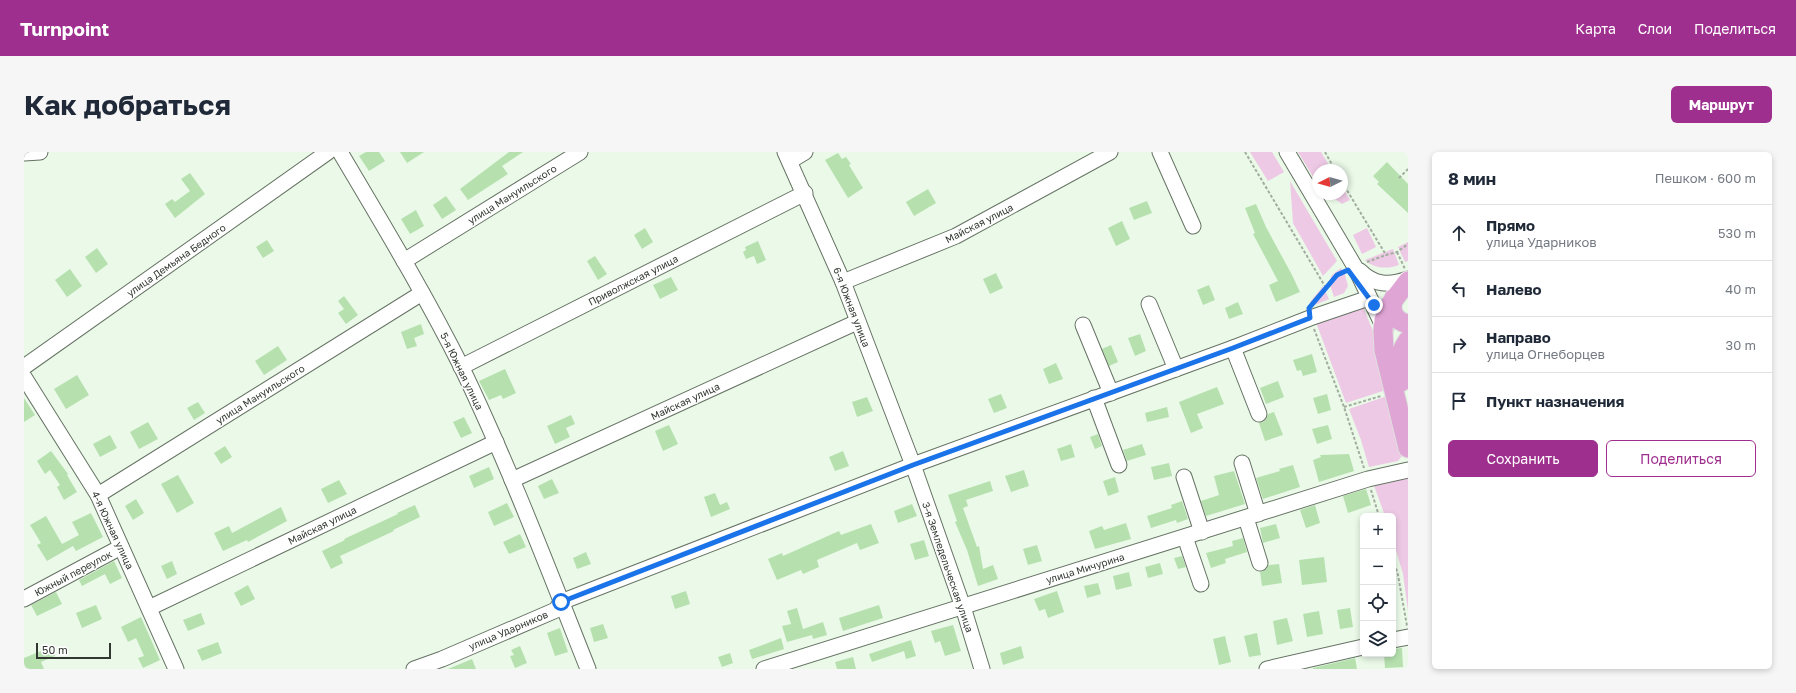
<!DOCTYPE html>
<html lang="ru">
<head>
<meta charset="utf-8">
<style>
	:root { --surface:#fff; --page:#f6f6f7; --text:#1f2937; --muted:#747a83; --line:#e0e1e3; --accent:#9e2f8e }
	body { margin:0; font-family:"Golos Text",sans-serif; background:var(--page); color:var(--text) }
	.controls { position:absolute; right:12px; bottom:12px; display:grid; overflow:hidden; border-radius:6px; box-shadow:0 2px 6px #0003 }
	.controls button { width:36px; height:36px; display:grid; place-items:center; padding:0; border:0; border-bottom:1px solid var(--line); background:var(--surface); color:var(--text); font:20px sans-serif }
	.compass { position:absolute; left:1288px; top:12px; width:36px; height:36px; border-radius:50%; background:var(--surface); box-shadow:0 2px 6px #0003; rotate:265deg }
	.scale { position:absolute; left:12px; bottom:10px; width:75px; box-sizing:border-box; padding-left:4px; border:2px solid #323831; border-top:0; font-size:11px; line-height:14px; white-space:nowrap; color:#323831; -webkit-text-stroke:3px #fff; paint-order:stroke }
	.stop { position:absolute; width:12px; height:12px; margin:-9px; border:3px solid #1a73e8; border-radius:50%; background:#fff }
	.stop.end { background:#1a73e8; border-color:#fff; box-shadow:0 1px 4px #0008 }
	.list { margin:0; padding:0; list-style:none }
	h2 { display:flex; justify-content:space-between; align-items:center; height:52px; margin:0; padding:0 16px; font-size:17px }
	h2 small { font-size:13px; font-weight:400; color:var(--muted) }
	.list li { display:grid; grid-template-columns:26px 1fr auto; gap:12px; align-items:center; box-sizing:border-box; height:56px; padding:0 16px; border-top:1px solid var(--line) }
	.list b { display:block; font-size:15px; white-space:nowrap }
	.list p { margin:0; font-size:13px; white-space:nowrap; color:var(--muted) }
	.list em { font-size:13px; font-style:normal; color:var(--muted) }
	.actions { display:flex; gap:8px; padding:12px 16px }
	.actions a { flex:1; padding:9px 0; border:1px solid var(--accent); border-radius:6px; text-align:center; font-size:14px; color:var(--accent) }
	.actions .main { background:var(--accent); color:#fff }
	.icon { flex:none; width:22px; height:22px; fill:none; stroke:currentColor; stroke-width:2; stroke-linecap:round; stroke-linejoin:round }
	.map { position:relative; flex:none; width:1384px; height:517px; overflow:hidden; border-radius:6px }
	header { display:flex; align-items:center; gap:24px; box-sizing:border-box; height:56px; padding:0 20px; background:var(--accent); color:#fff }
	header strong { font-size:19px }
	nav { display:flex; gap:22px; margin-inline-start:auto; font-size:14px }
	.intro { display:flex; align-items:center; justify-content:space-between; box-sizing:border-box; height:96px; padding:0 24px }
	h1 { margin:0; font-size:28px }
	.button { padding:10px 18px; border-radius:6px; background:var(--accent); color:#fff; font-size:14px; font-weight:700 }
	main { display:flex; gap:24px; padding:0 24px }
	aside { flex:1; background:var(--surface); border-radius:6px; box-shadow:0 2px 6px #0003 }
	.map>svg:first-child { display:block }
</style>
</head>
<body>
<header>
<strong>Turnpoint</strong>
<nav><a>Карта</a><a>Слои</a><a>Поделиться</a></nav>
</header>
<div class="intro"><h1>Как добраться</h1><a class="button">Маршрут</a></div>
<main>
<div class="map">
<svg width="1384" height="517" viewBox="0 0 1384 517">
	<rect width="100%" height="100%" fill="#eaf9e8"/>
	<g fill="#eec9e5">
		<path d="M1226,0H1248L1260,20L1244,29Z"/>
		<path d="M1274,0H1297L1308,18H1294V33Z"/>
		<path d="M1266,29L1313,109L1299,124L1269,71Z"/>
		<path d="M1318,35L1326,48L1318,52L1304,42H1318Z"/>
		<path d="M1343,76L1352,95L1338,102L1329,83Z"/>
		<path d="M1384,90V109L1381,110L1374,95Z"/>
		<path d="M1369,97L1375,113C1364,117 1350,117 1341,108Z"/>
		<path d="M1317,116L1321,123L1324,134L1320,141L1310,145L1305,130L1308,123Z"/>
		<path d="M1299,134L1305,147L1286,155V150Z"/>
		<path d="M1339,155L1349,179L1365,237L1322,251L1290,165Z"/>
		<path d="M1366,243L1380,301L1374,309L1345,315L1337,288L1325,257Z"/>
		<path d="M1384,324V459L1379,422L1369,388V364H1361L1348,328Z"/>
	</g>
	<g fill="#b6e1af">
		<path d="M342,0H355L361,9L345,19L335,4Z"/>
		<path d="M376,0H400L383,11Z"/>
		<path d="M485,0H499L478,14L484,22L444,48L436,37Z"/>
		<path d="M814,1L818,7L822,5L827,12L825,13L839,36L824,46L801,8Z"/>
		<path d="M1363,10L1384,32V61L1353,32L1355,30L1349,24Z"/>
		<path d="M166,21L181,42L151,66L141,52L148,47L151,50L166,39L157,27Z"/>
		<path d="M904,37L912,51L890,64L882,50Z"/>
		<path d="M422,44L432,58L418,67L409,53Z"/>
		<path d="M1123,49L1128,61L1110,68L1105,56Z"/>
		<path d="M1232,52L1242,75L1268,123L1276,140L1252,150L1245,133L1254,129L1229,82L1231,81L1221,56Z"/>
		<path d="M392,58L400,74L386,82L377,67Z"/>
		<path d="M1098,69L1106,87L1092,94L1084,76Z"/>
		<path d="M621,76L629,90L618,97L610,83Z"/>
		<path d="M243,88L250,99L239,106L232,95Z"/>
		<path d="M734,89L742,108L733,112L730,104L722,107L719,100L722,98L721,95Z"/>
		<path d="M73,96L84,112L72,121L61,105Z"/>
		<path d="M571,104L583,122L574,128L563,109Z"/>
		<path d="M46,117L58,134L43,145L31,128Z"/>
		<path d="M972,121L979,136L966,142L959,127Z"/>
		<path d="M647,125L654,138L636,147L629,133Z"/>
		<path d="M1185,133L1191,148L1179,153L1173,138Z"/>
		<path d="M320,144L334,163L322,172L314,161L320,157L314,149Z"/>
		<path d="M1214,150L1219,162L1205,167L1201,156Z"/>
		<path d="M397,172L400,182L390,186L393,194L383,197L377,180Z"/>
		<path d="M1116,182L1122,199L1111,204L1104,186Z"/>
		<path d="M1087,193L1094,210L1085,214L1078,197Z"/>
		<path d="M254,194L263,208L240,223L231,209Z"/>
		<path d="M1288,202L1293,220L1279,224L1277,218L1273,219L1269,208Z"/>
		<path d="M1032,211L1039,227L1025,232L1019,217Z"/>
		<path d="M481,217L492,241L479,247L477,243L465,248L455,229Z"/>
		<path d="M53,223L65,243L42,257L30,237Z"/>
		<path d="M1254,229L1260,245L1242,252L1236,236Z"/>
		<path d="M1193,235L1200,252L1173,262L1179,276L1167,281L1155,250Z"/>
		<path d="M977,242L983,256L970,261L964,247Z"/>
		<path d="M1303,242L1307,258L1294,262L1289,246Z"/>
		<path d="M843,245L849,259L833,265L828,250Z"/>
		<path d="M0,246L11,263L0,270Z"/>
		<path d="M174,250L181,261L170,268L163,256Z"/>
		<path d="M1143,255L1145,265L1123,270L1121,261Z"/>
		<path d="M1250,260L1259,283L1241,289L1235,271L1239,270L1242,267L1244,262Z"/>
		<path d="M547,263L551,272L542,276L546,285L531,292L523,274Z"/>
		<path d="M440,265L448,281L437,286L429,270Z"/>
		<path d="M124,270L134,287L115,297L106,280Z"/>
		<path d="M645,273L654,292L639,299L631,279Z"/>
		<path d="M1304,273L1308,287L1293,292L1288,277Z"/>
		<path d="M1074,282L1078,294L1071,297L1066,285Z"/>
		<path d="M86,283L93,296L76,305L69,292Z"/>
		<path d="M1047,292L1051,305L1037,309L1033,297Z"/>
		<path d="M1118,292L1122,303L1103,309L1099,298Z"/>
		<path d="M201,294L208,305L197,312L190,301Z"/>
		<path d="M27,299L44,322L43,323L53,340L40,348L33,335L36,333L26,318L21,322L13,309Z"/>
		<path d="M819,299L825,314L811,319L805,305Z"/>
		<path d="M1325,302L1330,319L1295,330L1289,308L1297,305L1296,303Z"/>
		<path d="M1145,311L1148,324L1130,328L1127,315Z"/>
		<path d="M1269,313L1276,335L1239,347L1232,326L1256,319L1255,317Z"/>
		<path d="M465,315L470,327L450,336L445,324Z"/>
		<path d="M1000,318L1005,334L987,340L981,324Z"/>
		<path d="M1210,319L1221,352L1182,364L1177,349L1195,343L1190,324Z"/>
		<path d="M154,323L170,351L153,361L137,332Z"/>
		<path d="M1091,325L1095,340L1084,344L1079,329Z"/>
		<path d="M528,327L535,341L520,347L514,334Z"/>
		<path d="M315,328L323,342L304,351L297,337Z"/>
		<path d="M966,329L969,339L942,348L944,354L939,356L953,395L955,394L959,417L969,413L974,427L954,434L943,398L931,370L933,369L924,343Z"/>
		<path d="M1342,337L1347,353L1324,361L1319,344Z"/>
		<path d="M691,341L696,353L703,350L706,357L687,365L680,345Z"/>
		<path d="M112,347L120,361L109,368L101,354Z"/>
		<path d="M1158,349L1164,367L1153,371L1152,368L1127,376L1123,364L1148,356L1147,353Z"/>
		<path d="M483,351L490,365L470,374L464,360Z"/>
		<path d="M888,352L893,364L874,371L870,359Z"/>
		<path d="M391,353L396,365L369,378L370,379L316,404L319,411L307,417L298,399L321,388L320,387L374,362L373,361Z"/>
		<path d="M1291,353L1296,371L1282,376L1276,358Z"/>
		<path d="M257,355L263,369L224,390L223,388L199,399L190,381L205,374L208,381Z"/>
		<path d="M67,361L79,385L52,399L49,394L23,409L13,393L17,391L6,373L22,364L38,392L55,383L48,370Z"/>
		<path d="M1102,371L1107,387L1071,397L1065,379L1078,374L1080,378Z"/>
		<path d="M847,372L855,391L836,398L833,391L793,408L795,415L779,422L777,418L753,428L744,407L758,401L759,404L815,379L817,383Z"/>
		<path d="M1252,372L1256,386L1239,391L1236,376Z"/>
		<path d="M496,382L502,395L485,402L479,390Z"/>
		<path d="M1219,386L1223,400L1201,407L1202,411L1187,416L1182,401L1209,394L1208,389Z"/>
		<path d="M900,388L905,404L891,408L886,392Z"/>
		<path d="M1013,393L1018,409L1004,413L999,397Z"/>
		<path d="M562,400L567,412L553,417L549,406Z"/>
		<path d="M1158,404L1162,415L1154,417L1150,406Z"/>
		<path d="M1300,405L1303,430L1278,433L1275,408Z"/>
		<path d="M90,409L98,426L86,432L81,422L58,434L55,428Z"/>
		<path d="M148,409L153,422L143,427L137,414Z"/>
		<path d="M1136,411L1139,422L1124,426L1121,415Z"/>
		<path d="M1255,412L1258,431L1238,434L1236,420L1242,417L1245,413Z"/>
		<path d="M1105,420L1108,434L1092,438L1089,424Z"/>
		<path d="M1074,431L1077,442L1063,446L1060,434Z"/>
		<path d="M224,433L231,447L217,454L210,441Z"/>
		<path d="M662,439L666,452L651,457L647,444Z"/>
		<path d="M1033,439L1040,460L1024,466L1021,457L1015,459L1010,447Z"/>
		<path d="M32,440L38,452L13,464L7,453Z"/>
		<path d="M72,453L78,467L58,476L52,461Z"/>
		<path d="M855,453L859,466L819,479L815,466Z"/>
		<path d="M773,456L779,477L799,470L803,483L789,487L788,483L763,490L758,474L767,472L763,459Z"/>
		<path d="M1326,456L1329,475L1316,477L1313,458Z"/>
		<path d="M1295,459L1299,482L1283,485L1279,462Z"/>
		<path d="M177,461L181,472L164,479L159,468Z"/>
		<path d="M117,465L136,508L119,516L114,506L120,504L112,486L104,490L97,475Z"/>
		<path d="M1263,466L1269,489L1253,493L1249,469Z"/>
		<path d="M579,472L584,486L570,490L566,476Z"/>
		<path d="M929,473L937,499L921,504L916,489L911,491L907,479Z"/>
		<path d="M536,476L544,500L531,504L523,481Z"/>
		<path d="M1233,481L1237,503L1225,505L1220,484Z"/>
		<path d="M1201,484L1207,510L1195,513L1189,487Z"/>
		<path d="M757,486L760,497L728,507L725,498Z"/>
		<path d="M887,488L892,504L882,507L880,499L848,510L845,502Z"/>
		<path d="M194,490L198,501L178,509L173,498Z"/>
		<path d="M496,494L503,511L491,516L486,504L490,503L487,498Z"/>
		<path d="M997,494L1000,506L979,513L976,501Z"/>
		<path d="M27,495L31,504L17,510L20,517H0V506Z"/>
		<path d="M1378,496L1379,515L1361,516L1360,502H1369V497Z"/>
		<path d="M706,501L709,511L698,515L694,505Z"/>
		<path d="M829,505L832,517H813L811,510Z"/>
		<path d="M1331,506L1333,517H1289V516Z"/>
		<path d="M448,507L452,517H424Z"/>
	</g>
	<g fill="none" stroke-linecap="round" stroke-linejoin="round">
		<defs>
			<g id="minor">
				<path d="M316,0C358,71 401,142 438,216C485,314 524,416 564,517"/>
				<path d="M761,0L819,130L889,313L939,455L958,517"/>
				<path d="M1136,0L1169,74"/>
				<path d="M1263,0L1331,115L1361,178"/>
				<path d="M0,1L16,0"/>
				<path d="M766,9L781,0"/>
				<path d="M380,109L556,0"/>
				<path d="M1336,119C1350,133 1365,134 1384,127"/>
				<path d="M819,130L932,84L1086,0"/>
				<path d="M1125,152L1152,217"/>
				<path d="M1059,173L1087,241"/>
				<path d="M1209,196L1235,262"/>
				<path d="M0,215L304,0"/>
				<path d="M437,215L781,41"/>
				<path d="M0,225L74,343L152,517"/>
				<path d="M1070,246L1095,313"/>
				<path d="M1218,311L1234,362"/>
				<path d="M1160,325L1178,380"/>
				<path d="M488,328L833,170"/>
				<path d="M74,343L398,141"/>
				<path d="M1222,366L1236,411"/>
				<path d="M1161,385L1177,432"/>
				<path d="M0,447L97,395"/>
				<path d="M125,456L472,290"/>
				<path d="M1369,488L1384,485"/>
				<path d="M390,517L418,507L532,458L537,450L889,313L1209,196L1286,166L1339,148"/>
				<path d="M740,517L1344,327L1384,318"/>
				<path d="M1243,517L1339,495"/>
			</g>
			<g id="major">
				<path d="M1384,129L1365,154L1360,168L1359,179L1360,198L1384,296"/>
				<path d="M1370,146C1365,160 1371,169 1384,172"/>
				<path d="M1377,230C1373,213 1374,203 1384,188"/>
			</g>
		</defs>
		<use href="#minor" stroke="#667364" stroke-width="17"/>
		<use href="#major" stroke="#dedfde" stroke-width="21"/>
		<g stroke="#a2ada0" stroke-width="2" stroke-dasharray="3 2" stroke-linecap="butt">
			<path d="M1221,0L1302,136"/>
			<path d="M1301,0L1311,18"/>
			<path d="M1375,26L1384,17"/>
			<path d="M1318,30L1362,103L1373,100L1384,92"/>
			<path d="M1373,100L1381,117"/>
			<path d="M1343,110L1362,103"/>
			<path d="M1288,151L1313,123L1320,119"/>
			<path d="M1290,177L1320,255L1340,316"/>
			<path d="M1320,255L1357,244"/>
			<path d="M1347,338L1355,364"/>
			<path d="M1369,407L1374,423L1383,474"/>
		</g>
		<use href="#minor" stroke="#fff" stroke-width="15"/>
		<use href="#major" stroke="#dfa5d4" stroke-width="19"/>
	</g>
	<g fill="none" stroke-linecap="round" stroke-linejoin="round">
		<path stroke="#1a73e8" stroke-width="5" d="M537,450L889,313L1209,196L1286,166L1285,156L1313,123L1324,118L1350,153"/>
	</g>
	<g text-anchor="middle" stroke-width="3" stroke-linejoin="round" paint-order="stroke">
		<g font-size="10" fill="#323831" stroke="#fff">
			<text transform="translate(488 42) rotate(-32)" y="4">улица Мануильского</text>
			<text transform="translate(955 71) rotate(-27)" y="4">Майская улица</text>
			<text transform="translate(152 108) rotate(-35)" y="4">улица Демьяна Бедного</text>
			<text transform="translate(609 128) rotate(-27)" y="4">Приволжская улица</text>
			<text transform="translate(828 155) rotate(69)" y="4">6-я Южная улица</text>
			<text transform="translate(438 219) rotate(64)" y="4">5-я Южная улица</text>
			<text transform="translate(236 242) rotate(-32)" y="4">улица Мануильского</text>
			<text transform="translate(661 249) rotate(-25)" y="4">Майская улица</text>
			<text transform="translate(298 373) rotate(-26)" y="4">Майская улица</text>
			<text transform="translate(89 378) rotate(65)" y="4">4-я Южная улица</text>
			<text transform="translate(924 415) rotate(71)" y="4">3-я Земледельческая улица</text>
			<text transform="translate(1061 416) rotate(-17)" y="4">улица Мичурина</text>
			<text transform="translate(49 421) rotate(-28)" y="4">Южный переулок</text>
			<text transform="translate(484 478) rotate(-23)" y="4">улица Ударников</text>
		</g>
	</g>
</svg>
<div class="controls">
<button>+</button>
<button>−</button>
<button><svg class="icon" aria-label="locate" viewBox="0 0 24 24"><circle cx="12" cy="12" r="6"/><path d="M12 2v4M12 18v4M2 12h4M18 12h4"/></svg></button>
<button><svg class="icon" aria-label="layers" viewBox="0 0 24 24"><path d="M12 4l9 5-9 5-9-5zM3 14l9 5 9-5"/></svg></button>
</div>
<svg class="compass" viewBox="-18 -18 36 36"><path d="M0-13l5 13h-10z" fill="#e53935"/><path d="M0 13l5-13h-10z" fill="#747a83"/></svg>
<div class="scale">50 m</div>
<div class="stop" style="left:537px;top:450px"></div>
<div class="stop end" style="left:1350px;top:153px"></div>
</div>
<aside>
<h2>8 мин<small>Пешком · 600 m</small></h2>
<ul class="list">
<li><svg class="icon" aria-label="ahead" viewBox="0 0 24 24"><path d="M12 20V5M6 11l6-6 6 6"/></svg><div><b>Прямо</b><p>улица Ударников</p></div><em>530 m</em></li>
<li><svg class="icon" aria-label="left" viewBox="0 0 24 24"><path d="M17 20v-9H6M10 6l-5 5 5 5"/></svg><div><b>Налево</b></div><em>40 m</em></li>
<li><svg class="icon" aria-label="right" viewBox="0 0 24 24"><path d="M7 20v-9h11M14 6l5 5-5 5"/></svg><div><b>Направо</b><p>улица Огнеборцев</p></div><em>30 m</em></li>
<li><svg class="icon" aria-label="arrive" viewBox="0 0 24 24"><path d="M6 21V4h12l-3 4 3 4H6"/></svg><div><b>Пункт назначения</b></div></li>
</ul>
<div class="actions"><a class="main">Сохранить</a><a>Поделиться</a></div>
</aside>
</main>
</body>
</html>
